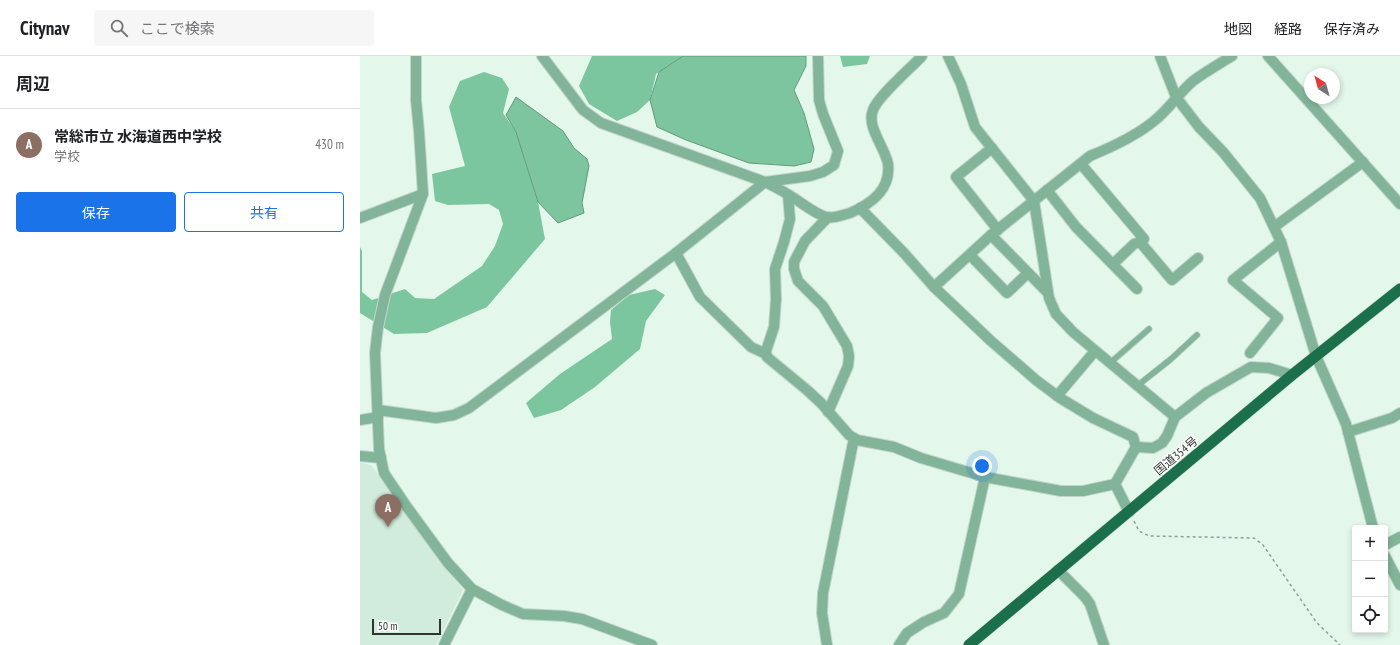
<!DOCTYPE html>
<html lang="ja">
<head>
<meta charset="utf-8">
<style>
	:root { --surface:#fff; --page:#f6f6f6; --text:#202124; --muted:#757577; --line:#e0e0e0; --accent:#1a73e8 }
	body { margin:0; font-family:"PT Sans Narrow","Noto Sans JP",sans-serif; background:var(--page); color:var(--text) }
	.controls { position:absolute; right:12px; bottom:12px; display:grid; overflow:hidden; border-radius:4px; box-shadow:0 2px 6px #0003 }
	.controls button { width:36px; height:36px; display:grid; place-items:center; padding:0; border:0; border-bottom:1px solid var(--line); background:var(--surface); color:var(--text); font:20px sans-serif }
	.compass { position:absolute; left:944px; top:12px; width:36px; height:36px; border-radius:50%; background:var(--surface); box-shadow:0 2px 6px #0003; rotate:324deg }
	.scale { position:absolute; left:12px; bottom:10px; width:69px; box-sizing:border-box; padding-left:4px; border:2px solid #2e3531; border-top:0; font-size:11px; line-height:14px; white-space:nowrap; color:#2e3531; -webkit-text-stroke:3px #fff; paint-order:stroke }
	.you { position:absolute; left:622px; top:410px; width:14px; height:14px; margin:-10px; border:3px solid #fff; border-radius:50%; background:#1a73e8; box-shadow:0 0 0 6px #1a73e833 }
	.badge { display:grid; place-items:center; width:26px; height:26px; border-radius:50%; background:var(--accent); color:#fff; font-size:13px; font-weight:700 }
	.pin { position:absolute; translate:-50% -33px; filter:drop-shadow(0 1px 2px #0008) }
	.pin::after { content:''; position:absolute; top:21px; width:14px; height:12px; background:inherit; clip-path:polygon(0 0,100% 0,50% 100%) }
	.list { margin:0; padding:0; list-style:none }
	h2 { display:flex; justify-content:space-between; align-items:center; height:52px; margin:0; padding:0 16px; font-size:17px }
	h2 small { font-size:13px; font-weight:400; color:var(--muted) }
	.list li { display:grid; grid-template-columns:26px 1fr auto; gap:12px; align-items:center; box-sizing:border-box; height:72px; padding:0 16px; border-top:1px solid var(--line) }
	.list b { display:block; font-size:15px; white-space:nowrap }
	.list p { margin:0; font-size:13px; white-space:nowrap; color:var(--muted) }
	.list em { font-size:13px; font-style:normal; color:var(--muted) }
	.actions { display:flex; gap:8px; padding:12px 16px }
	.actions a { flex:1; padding:9px 0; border:1px solid var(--accent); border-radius:4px; text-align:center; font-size:14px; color:var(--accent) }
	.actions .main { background:var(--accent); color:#fff }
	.icon { flex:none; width:22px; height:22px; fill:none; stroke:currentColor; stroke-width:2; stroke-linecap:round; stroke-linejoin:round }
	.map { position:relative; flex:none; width:1040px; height:589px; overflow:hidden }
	header { display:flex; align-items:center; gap:24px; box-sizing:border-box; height:56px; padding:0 20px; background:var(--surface); border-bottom:1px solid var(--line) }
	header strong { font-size:19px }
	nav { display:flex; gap:22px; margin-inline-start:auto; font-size:14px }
	.search { width:280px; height:36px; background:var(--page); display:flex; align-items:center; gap:10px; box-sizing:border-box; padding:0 14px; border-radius:4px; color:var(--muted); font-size:15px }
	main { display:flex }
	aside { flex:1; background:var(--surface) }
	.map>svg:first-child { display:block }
</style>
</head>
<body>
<header>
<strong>Citynav</strong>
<div class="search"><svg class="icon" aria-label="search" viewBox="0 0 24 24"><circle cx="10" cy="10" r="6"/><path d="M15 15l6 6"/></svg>ここで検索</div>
<nav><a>地図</a><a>経路</a><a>保存済み</a></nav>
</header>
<main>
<aside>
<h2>周辺<small></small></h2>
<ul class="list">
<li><span class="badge" style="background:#8d6e63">A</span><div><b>常総市立 水海道西中学校</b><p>学校</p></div><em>430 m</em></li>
</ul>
<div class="actions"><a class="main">保存</a><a>共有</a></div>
</aside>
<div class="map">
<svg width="1040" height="589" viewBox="0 0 1040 589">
	<rect width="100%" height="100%" fill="#e3f7eb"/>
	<path fill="#d1ecdc" d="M0,406L11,409L103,534L76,589H0Z"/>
	<g fill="#7cc69f">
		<path d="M232,0H323L296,18L290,44L277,56L257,65L229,48L219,30Z"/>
		<path d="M480,0H510L507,8L483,11Z"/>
		<path d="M124,16L142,22L149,33L143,57L156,76L178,146L185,183L127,251L67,277L34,278L0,257V191L2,195V236L12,244L45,233L55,242L74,243L122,210L135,190L143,168L139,154L129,148L88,149L75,145L72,118L105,110L89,51L100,25Z"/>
		<path d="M295,233L305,239L286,265L280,293L235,331L201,354L174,362L166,347L200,318L252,283L250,266L251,254L269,239Z"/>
	</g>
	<g fill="#7cc59e" stroke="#659a7d">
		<path d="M323,0H446V10L434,34L444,57L454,93L451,106L434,110L389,107L326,84L297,71L290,44L299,16Z"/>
		<path d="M156,41L203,75L214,92L227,103L229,110L222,147L224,157L198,167L178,146L156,76L146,59Z"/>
	</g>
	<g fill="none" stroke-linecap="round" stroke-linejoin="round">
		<defs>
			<g id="service">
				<path d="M750,307L789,273"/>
				<path d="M777,330L811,303L837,279"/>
			</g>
			<g id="minor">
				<path d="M56,0V44L59,75L63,138L25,239L18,271L15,297L19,393L24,417L47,451L88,507L112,533L142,549L163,558L204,560L222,563L292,589"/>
				<path d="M182,0L223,54L241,67L405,126C413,130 421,134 429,139C441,146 453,157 466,161C474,163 482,159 490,157C511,148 531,134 528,108C525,91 506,71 513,54C518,40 551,12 562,0"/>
				<path d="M588,0L601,28L615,71L674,145L689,242L696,258L713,276L815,361"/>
				<path d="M800,0L816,41L839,71L863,96L900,142L921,186L956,300L986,368L1013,472"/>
				<path d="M908,0L1040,148"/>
				<path d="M632,92L596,121L638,174"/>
				<path d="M721,108L784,183L780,186"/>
				<path d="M687,134L716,171L777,233"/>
				<path d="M428,139L430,163L424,186L415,213L416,243L414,271L406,295L407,301L447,334L461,347L489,379L497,384L534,391L561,402L625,421L701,435H723L755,428"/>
				<path d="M500,152L544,197L574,231L631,285L676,324L700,342L733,362L773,381L776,391L755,428L769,456"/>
				<path d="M468,161L445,185L434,206V213L438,225L463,250L487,290L489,300L488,310L468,356"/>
				<path d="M0,162L63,138"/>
				<path d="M914,171L1003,106"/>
				<path d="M631,179L688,237"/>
				<path d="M316,197L340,241L391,291L406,298"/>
				<path d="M610,199L647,237L668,217"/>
				<path d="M753,208L774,188L780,186L812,224L838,202"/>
				<path d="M574,231L631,179L730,100C752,91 776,80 794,65C809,53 819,37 833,25C845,16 859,8 872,0"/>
				<path d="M890,297L918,262L873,224L921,186"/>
				<path d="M697,340L735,295"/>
				<path d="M18,354L76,362L94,359L109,352L316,197L405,126L450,120L463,116L474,109L478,95L463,58L459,44L458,0"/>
				<path d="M0,364L18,361"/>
				<path d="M988,376L1032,362L1040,357"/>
				<path d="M776,391L793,392L802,387L807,380L815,361L846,337L891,311L909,312L932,319"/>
				<path d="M0,400L21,402"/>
				<path d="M1025,489L1040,481"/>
				<path d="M1025,500L1040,529"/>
				<path d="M698,514L725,541L730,548L744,589"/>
				<path d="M84,589L112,533"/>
				<path d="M467,589L462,557L463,537L494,382"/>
				<path d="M539,589L547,577L564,566L584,557L599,538L625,421"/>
			</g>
			<path id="trunk" d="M609,589L932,319L1040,233"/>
		</defs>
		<use href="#service" stroke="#c2d4ca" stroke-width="7"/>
		<use href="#minor" stroke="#c2d4ca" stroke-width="12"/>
		<use href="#trunk" stroke="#c2d4ca" stroke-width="12"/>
		<path stroke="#919f97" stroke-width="1.5" stroke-dasharray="3 3" stroke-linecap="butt" d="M774,465L779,475L789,480L894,482L903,489L957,567L980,589"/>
		<use href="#service" stroke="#81b498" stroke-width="5.5"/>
		<use href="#minor" stroke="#81b498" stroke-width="10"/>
		<use href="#trunk" stroke="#1c6f4b" stroke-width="11"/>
	</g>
	<g text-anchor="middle" stroke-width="3" stroke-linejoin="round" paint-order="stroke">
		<g font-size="12" fill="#2e3531" stroke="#fff">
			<text transform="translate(816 400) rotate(-40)" y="4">国道354号</text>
		</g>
	</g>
</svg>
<div class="controls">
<button>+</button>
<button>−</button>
<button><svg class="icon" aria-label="locate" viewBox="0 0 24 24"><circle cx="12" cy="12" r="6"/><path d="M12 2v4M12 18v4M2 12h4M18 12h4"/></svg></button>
</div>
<svg class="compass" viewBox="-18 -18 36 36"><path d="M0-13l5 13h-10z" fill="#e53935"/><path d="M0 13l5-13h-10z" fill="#757577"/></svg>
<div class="scale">50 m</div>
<div class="you"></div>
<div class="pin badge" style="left:28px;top:471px;background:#8d6e63">A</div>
</div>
</main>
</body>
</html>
